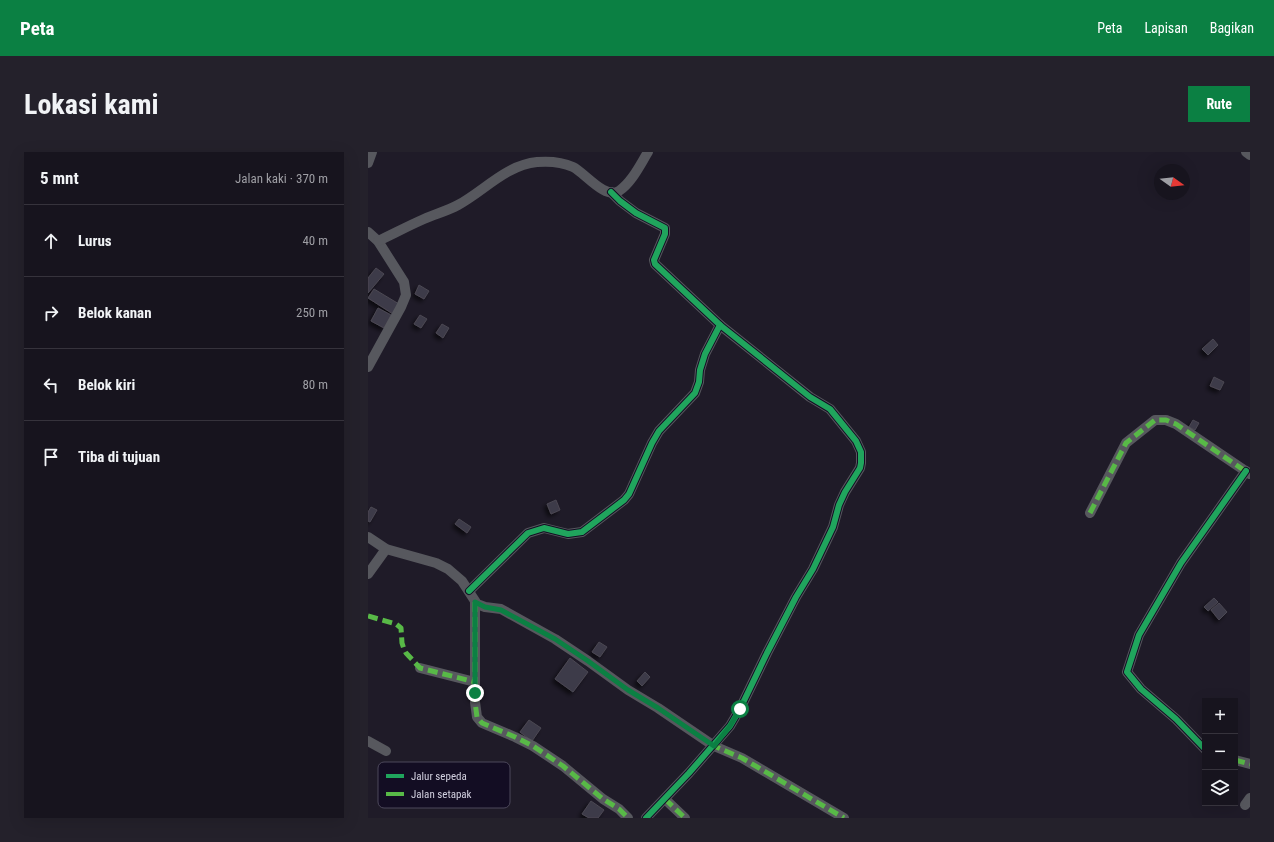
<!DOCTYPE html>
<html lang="id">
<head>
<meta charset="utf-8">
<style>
	:root { --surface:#17141e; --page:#24212b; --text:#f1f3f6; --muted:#9e9ea4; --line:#36333c; --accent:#0b8043 }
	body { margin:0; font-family:"Roboto Condensed",sans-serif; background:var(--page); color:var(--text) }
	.controls { position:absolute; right:12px; bottom:12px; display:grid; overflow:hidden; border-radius:0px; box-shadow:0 4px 16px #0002 }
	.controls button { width:36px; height:36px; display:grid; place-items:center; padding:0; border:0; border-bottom:1px solid var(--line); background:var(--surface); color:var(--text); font:20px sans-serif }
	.compass { position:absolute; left:786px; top:12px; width:36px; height:36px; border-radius:50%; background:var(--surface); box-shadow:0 4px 16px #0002; rotate:105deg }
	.stop { position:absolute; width:12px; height:12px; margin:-9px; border:3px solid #0b8043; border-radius:50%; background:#fff }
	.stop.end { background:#0b8043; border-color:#fff; box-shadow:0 1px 4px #0008 }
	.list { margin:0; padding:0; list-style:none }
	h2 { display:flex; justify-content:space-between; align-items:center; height:52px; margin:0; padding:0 16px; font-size:17px }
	h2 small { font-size:13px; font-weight:400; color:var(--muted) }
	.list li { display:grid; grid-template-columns:26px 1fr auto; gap:12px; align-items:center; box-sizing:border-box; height:72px; padding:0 16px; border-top:1px solid var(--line) }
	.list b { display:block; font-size:15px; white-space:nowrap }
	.list em { font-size:13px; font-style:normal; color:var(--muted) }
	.icon { flex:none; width:22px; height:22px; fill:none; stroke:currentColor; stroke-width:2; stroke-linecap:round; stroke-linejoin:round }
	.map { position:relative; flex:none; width:882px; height:666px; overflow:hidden; border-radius:0px }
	header { display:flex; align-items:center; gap:24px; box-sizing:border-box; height:56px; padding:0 20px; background:var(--accent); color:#fff }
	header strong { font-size:19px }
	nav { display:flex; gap:22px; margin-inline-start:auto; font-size:14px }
	.intro { display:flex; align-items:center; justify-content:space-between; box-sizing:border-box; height:96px; padding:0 24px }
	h1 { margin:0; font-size:28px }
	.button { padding:10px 18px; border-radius:0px; background:var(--accent); color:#fff; font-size:14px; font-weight:700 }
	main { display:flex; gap:24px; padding:0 24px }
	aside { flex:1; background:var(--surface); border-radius:0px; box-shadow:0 4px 16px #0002 }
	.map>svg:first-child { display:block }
</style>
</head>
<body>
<header>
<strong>Peta</strong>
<nav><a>Peta</a><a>Lapisan</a><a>Bagikan</a></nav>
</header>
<div class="intro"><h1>Lokasi kami</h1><a class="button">Rute</a></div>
<main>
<aside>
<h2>5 mnt<small>Jalan kaki · 370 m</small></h2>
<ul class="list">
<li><svg class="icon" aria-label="ahead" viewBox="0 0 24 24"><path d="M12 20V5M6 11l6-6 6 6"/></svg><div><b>Lurus</b></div><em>40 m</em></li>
<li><svg class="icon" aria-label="right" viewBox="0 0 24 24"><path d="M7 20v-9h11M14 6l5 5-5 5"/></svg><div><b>Belok kanan</b></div><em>250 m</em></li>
<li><svg class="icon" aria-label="left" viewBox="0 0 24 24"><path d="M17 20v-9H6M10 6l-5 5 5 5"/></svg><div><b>Belok kiri</b></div><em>80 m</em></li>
<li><svg class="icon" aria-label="arrive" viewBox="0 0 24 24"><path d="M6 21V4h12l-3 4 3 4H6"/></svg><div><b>Tiba di tujuan</b></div></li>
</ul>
</aside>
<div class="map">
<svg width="882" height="666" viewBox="0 0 882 666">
	<defs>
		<filter id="shadow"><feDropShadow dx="-3" dy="3" stdDeviation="2" flood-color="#0009"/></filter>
	</defs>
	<rect width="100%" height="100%" fill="#1f1b28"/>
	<g fill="#3e3a48" stroke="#4b4853" filter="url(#shadow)">
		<path d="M8,116L16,122L0,141V126Z"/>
		<path d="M51,133L61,139L56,147L47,142Z"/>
		<path d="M6,137L31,152L25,162L0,146Z"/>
		<path d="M10,156L23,163L16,176L3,169Z"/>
		<path d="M52,163L59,167L53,176L46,172Z"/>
		<path d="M74,172L81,176L75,186L68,181Z"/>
		<path d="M845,187L850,193L840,203L834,197Z"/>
		<path d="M846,225L856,230L852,238L842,234Z"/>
		<path d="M825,268L831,271L827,278L821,275Z"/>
		<path d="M188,348L192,358L183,362L179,352Z"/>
		<path d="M3,355L9,358L2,370L0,369V360Z"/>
		<path d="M91,367L103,375L99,381L87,372Z"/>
		<path d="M846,446L850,450L840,459L836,455Z"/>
		<path d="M851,451L859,460L851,468L843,458Z"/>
		<path d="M231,490L239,495L232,505L224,500Z"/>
		<path d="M202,506L220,520L205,540L187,527Z"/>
		<path d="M277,520L282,525L274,534L269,529Z"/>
		<path d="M161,568L173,576L164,589L152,580Z"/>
		<path d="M223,649L236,658L230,666H221L214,662Z"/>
	</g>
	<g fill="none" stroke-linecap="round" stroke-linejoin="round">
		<g stroke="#57585e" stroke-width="10">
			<path d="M878,0L882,3"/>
			<path d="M0,11L4,0"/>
			<path d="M0,80L10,89L36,130L38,143L33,155L0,215"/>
			<path d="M10,89C25,82 40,74 56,67C67,62 79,59 90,53C116,39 138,13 169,10C181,9 194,10 205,15C216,20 237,48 251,39C264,30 272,13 280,0"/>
			<path d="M722,361L758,291L787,268H798L808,272L882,322"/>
			<path d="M0,385L18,397L68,411L80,417L94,429L109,452L117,455L133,457L187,487L220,509L260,538L290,556L346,594L374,606L476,666"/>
			<path d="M0,422L18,397"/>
			<path d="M101,439L160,381L176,376L200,382L214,380L256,348L261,342L284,291L291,279L327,241L331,230L332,218L337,202L352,173L287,112L286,108L297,82V76L268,61L252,49L243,40"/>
			<path d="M107,450V550L109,565L114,571L147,585L165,594L195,614L235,647L251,657L260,666"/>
			<path d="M52,516L107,530"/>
			<path d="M0,589L18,599"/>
			<path d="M837,597L808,567L773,537L759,520L771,483L813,411L878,319"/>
			<path d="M867,608L882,612"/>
			<path d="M297,647L317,666"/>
			<path d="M877,653L882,646"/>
			<path d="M278,666L321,621L362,574L372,557L399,501L428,445L445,417L465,375L471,353L477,340L492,316L493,311V300L488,289L462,257L442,245L352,173"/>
		</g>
		<g stroke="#58b947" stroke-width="5" stroke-dasharray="10 5" stroke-linecap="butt">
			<path d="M722,361L758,291L787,268H798L808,272L880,321"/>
			<path d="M107,450V550L109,565L114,571L147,585L165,594L195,614L235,647L251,657L260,666"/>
			<path d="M0,464L28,472L33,476L34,491L36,497L38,501L52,516L107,530"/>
			<path d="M348,591L346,594L374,606L476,666"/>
			<path d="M867,608L882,612"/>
			<path d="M297,647L317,666"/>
		</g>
		<defs>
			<g id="cycleway">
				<path d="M101,439L160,381L176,376L200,382L214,380L256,348L261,342L284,291L291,279L327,241L331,230L332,218L337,202L352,173L287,112L286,108L297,82V76L268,61L252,49L243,40"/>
				<path d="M837,597L808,567L773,537L759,520L771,483L813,411L878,319"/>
				<path d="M278,666L321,621L362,574L372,557L399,501L428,445L445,417L465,375L471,353L477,340L492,316L493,311V300L488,289L462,257L442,245L352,173"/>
			</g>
		</defs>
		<use href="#cycleway" stroke="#130d23" stroke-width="8"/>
		<use href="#cycleway" stroke="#20a55d" stroke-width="6"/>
	</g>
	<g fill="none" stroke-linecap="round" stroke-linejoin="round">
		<path stroke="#0b8043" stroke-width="5" d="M107,541V450L117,455L133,458L187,487L220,509L260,538L290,556L346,594L362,574L372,557"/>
	</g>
	<rect x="10" y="610" width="132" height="46" rx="6" fill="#130d23" stroke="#4c485b" stroke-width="1"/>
	<rect x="18" y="622" width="18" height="4" fill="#20a55d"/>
	<rect x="18" y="640" width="18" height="4" fill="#58b947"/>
	<g font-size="11" fill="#d2d0df">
		<text x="43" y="628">Jalur sepeda</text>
		<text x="43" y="646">Jalan setapak</text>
	</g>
</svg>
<div class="controls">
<button>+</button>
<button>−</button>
<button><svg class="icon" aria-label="layers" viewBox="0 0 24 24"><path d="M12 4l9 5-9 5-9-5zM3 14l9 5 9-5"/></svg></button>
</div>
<svg class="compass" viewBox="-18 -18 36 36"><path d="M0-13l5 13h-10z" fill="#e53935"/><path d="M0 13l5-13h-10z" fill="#9e9ea4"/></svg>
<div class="stop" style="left:372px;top:557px"></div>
<div class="stop end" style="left:107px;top:541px"></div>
</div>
</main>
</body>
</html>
